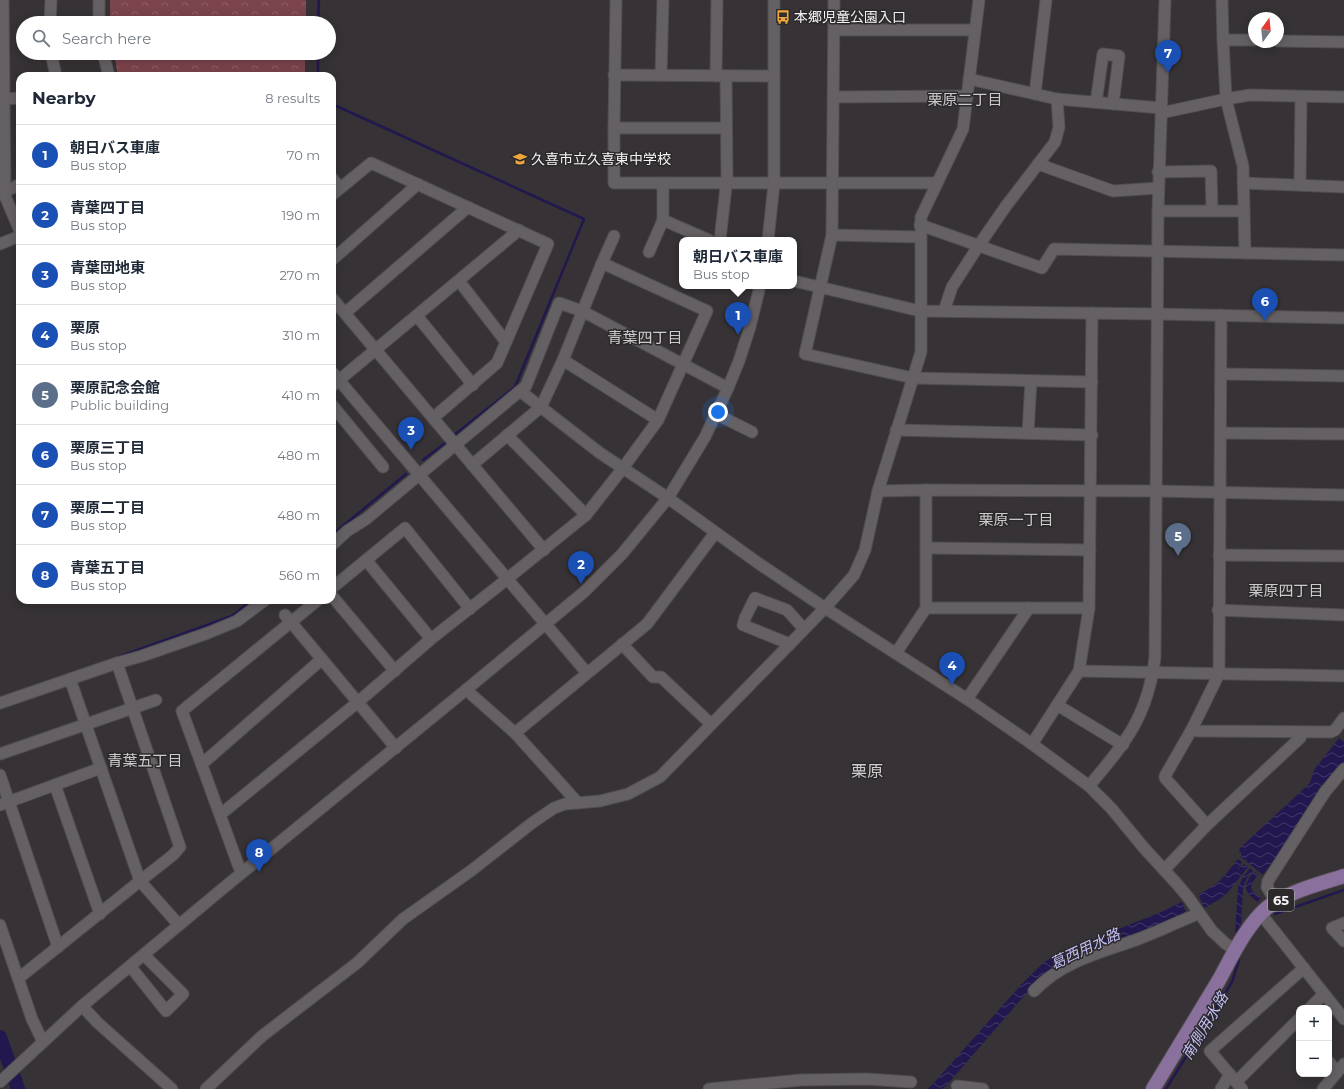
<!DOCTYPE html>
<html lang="en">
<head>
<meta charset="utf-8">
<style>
	:root { --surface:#fff; --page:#f2f2f3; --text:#1f2937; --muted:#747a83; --line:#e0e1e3; --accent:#0b8043 }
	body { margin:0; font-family:Montserrat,"Noto Sans JP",sans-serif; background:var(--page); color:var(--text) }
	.controls { position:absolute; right:12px; bottom:12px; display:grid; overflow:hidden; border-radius:8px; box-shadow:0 2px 10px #0003 }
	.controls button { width:36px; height:36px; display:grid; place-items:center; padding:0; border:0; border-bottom:1px solid var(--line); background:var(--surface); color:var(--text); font:20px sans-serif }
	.compass { position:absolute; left:1248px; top:12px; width:36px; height:36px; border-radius:50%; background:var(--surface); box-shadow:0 2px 10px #0003; rotate:15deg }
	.you { position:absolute; left:718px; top:412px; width:14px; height:14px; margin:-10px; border:3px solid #fff; border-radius:50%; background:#1a73e8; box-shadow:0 0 0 6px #1a73e833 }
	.badge { display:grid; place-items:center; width:26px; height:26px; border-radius:50%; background:var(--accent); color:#fff; font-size:13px; font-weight:700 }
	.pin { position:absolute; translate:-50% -33px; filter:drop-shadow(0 1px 2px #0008) }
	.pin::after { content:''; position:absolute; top:21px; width:14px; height:12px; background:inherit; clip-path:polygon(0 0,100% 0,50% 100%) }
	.popup { position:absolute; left:679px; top:237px; width:118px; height:52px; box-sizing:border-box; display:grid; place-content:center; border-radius:8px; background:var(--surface); filter:drop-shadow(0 1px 3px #0005); font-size:13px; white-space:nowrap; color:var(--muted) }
	.popup b { font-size:15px; color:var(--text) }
	.popup::after { content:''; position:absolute; left:50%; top:100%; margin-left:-8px; border:8px solid transparent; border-top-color:var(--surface) }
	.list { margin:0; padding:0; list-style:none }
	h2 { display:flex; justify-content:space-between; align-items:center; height:52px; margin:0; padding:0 16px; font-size:17px }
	h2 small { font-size:13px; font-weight:400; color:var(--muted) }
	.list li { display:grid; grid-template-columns:26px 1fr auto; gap:12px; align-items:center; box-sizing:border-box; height:60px; padding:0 16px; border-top:1px solid var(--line) }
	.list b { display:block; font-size:15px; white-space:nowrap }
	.list p { margin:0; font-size:13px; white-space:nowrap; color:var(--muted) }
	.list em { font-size:13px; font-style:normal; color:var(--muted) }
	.icon { flex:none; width:22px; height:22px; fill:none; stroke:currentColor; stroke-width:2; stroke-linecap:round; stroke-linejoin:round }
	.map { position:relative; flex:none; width:1344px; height:1089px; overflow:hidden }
	.search { position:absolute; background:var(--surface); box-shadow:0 2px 10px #0003; left:16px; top:16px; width:320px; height:44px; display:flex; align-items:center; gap:10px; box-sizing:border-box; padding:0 14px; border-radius:22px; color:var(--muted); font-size:15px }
	.panel { position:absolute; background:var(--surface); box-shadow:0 2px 10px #0003; left:16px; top:72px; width:320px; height:532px; border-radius:12px }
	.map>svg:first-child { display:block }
</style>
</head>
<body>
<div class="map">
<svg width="1344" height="1089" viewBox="0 0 1344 1089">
	<defs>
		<pattern id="park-crowns" width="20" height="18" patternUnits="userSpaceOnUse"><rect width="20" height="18" fill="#7c444d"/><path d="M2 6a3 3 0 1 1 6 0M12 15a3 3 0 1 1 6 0" fill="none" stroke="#8f5f67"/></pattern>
		<pattern id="water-waves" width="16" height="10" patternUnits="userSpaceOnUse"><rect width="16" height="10" fill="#23174f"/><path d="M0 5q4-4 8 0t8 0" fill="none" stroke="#443969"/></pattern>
	</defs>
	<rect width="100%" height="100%" fill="#363235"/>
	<g fill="url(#park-crowns)">
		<rect x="110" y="0" width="196" height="23"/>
		<path d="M114,53H305V76H118Z"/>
	</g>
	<g fill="url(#water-waves)">
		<path d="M1339,738L1344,742V761L1316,794L1287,841L1263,875L1246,861L1247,859L1244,860L1240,856L1242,853L1239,852L1240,848L1310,783L1314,770Z"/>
		<path d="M1238,859L1242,862L1238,869L1244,864L1248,867L1228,892L1220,899L1206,907L1119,940L1118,939L1063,962L1043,974L946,1086L942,1089H927L933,1084L1019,987L1041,965L1056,954L1166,910C1181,901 1199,896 1213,886C1223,880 1230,868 1238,859Z"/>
		<path d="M1250,868L1253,871L1247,878L1243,887L1241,928L1235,934L1238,887L1243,877Z"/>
		<path d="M1254,872L1258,875C1248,888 1249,889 1261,898L1258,902C1244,892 1242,885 1254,872Z"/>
	</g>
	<path fill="#363235" d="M1198,893L1204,908L1187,915L1181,900Z"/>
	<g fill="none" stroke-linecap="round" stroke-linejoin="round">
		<g stroke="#23174f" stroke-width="2.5">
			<path d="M318,23L319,0"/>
			<path d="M318,76V53"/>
			<path d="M332,104L584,219L515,387L453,436"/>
			<path d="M423,460L448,441"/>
			<path d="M332,535L406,474"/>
			<path d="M121,656L232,616L252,600"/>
			<path d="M1275,914L1344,890"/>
			<path d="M1166,1089L1232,982L1239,960"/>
		</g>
		<path stroke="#23174f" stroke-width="14" d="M0,1037L18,1089"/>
		<defs>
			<g id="minor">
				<path d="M3,0L5,196L20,231"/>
				<path d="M99,0V23"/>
				<path d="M616,0L614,128V183H936"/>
				<path d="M834,0L832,235L805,354L913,378L1092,382"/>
				<path d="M1222,0L1223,40L1226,99L1243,166L1245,253"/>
				<path d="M50,23L51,0"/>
				<path d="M834,30H974"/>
				<path d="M1223,40H1254"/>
				<path d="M1278,41L1344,42"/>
				<path d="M51,53L56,76"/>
				<path d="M103,53L109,76"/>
				<path d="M614,75L774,76"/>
				<path d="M661,75L663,0"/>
				<path d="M716,76L717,0"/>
				<path d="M969,79L1057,99L1161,108"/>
				<path d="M1035,94L1046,0"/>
				<path d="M834,97L966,96"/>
				<path d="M4,99L20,98"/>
				<path d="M1096,102L1103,54L1119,56L1113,104"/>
				<path d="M1161,113L1226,99L1250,95L1344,97"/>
				<path d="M614,128H726"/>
				<path d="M1038,164L1113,191L1158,188"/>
				<path d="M1158,172L1211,171L1212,210"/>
				<path d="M332,178L340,188"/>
				<path d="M1243,183L1344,187"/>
				<path d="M663,184V220L709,240"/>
				<path d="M1300,185L1301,97"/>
				<path d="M5,192L20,184"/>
				<path d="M332,195L371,163L548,244L497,363L433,418"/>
				<path d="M1158,211H1244"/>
				<path d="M920,225C961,239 1001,254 1042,268L1054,249L1344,255"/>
				<path d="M832,235L920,237"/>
				<path d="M720,240L727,178L726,76"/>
				<path d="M768,240L774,184V0"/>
				<path d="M0,244L20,236"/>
				<path d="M649,252L663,220"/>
				<path d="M332,260L418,184"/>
				<path d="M602,263L614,236"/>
				<path d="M459,281L506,342"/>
				<path d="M794,281L920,311L1158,314L1344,318"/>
				<path d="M332,298L544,550"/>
				<path d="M944,311L952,287L979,245L1006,206L1055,142L1059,127L1057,99"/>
				<path d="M345,313L468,207"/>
				<path d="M417,316L473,385"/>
				<path d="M563,360L658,420"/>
				<path d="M332,372L587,673"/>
				<path d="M1221,374L1344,376"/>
				<path d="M332,386L519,230"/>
				<path d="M520,391L600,453L668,498L758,563L825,608L967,699L1032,744L1089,786L1111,808L1144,848L1177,884L1188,897L1212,931L1226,944L1236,950"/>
				<path d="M332,405L383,467"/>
				<path d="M716,414L752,432"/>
				<path d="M896,430L1092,435"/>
				<path d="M1028,433L1031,381"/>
				<path d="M1221,433L1344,434"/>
				<path d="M507,435L586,515"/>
				<path d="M878,491L926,490L1157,491L1344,495"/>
				<path d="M332,545L347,531L366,519L526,386L559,303L582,311L728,388"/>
				<path d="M926,548L1090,550"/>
				<path d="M1219,555L1344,556"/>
				<path d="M366,560L431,639"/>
				<path d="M332,588L405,528L470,609"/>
				<path d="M332,596L395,671"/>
				<path d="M926,608H1089"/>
				<path d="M1218,610L1344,615"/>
				<path d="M285,615L396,748"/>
				<path d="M622,644L653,677H661L711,724"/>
				<path d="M790,644L743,625L745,618L755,598L787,610L804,629"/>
				<path d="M896,653L926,608V490"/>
				<path d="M1079,671L1344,676"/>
				<path d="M70,679L140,881L179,925"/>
				<path d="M467,689L472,695L515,733L578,803"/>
				<path d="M967,699L1029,608"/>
				<path d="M0,703L117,663L142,656L208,633L237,621L265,600"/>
				<path d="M1057,705L1123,745"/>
				<path d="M1192,729L1197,731L1331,732L1335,730L1344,718"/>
				<path d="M515,733L647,624L715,533"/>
				<path d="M1032,744L1079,671L1089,608L1092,313"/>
				<path d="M0,754L156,700"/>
				<path d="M202,764L322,659"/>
				<path d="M0,775L58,947"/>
				<path d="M55,785L100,914"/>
				<path d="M1089,786C1126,742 1148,716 1155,657L1158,211L1165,0"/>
				<path d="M0,805L101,768"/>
				<path d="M221,814L358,702L431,639L507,579L586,515L623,468L658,420L707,311L602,263L563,360L541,407L472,465"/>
				<path d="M1207,825L1165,778V776L1192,729L1219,674L1221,315"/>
				<path d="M239,867L182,711L318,600"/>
				<path d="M1164,870L1207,825L1300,738L1303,732"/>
				<path d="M1276,902L1267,887L1268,881L1325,792L1344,769"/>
				<path d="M1261,914L1344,1019"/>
				<path d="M1344,923L1332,928L1344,941"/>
				<path d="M0,925L32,1019L43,1042"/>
				<path d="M130,966L166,1011L183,994L144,955"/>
				<path d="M19,978L140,881L173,855L180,847L117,663"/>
				<path d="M1034,991C1060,963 1098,953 1133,941C1153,934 1173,924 1193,916L1198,912"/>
				<path d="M82,1006L98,1023L172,1089"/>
				<path d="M1310,1008L1324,994"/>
				<path d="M1329,1062L1337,1072"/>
				<path d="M0,1082L82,1006L221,890L467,689L584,592L622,554L668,498L705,437L728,388L739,361L750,327L760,286"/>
				<path d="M1236,1082L1299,1019"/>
				<path d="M957,1086L983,1089"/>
				<path d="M206,1089L262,1036L357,963L403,919L472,870L532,823L554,808L565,804L600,801L628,794L660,777L825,608L854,575L865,550L878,491L921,352V217L963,129L979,0"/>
				<path d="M709,1089L801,1080L867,1079L911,1082"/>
				<path d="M1221,1089L1230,1074"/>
				<path d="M1242,1089L1210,1051L1304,968"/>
				<path d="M1323,1089L1344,1064"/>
			</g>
			<path id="major" d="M1153,1089C1175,1053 1197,1016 1219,980C1232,956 1247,924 1268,907C1290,891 1319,884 1344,876"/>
		</defs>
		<use href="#minor" stroke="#514e51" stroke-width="13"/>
		<use href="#major" stroke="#514e51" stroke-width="16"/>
		<use href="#minor" stroke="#646063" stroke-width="11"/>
		<use href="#major" stroke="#89709d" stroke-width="14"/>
	</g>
	<defs>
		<symbol id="bus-bare" viewBox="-9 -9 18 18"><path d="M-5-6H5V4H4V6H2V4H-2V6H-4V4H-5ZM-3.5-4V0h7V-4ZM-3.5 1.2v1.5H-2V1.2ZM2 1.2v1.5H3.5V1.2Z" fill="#efa73d" stroke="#2c292b" stroke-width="2.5" paint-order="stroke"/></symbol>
		<symbol id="school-bare" viewBox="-9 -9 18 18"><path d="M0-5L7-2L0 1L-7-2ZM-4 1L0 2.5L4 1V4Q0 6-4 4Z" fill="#efa73d" stroke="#2c292b" stroke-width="2.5" paint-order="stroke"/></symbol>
	</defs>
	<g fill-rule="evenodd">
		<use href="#bus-bare" x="773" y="7" width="20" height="20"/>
		<use href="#school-bare" x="510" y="149" width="20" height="20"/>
	</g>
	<g text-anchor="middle" stroke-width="3" stroke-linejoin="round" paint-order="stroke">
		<rect fill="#2c292b" stroke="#b8b6b8" stroke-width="1" x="1268" y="889" width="26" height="22" rx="3"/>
		<g font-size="13" font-weight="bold" fill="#f4f2f4">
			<text x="1281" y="905">65</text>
		</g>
		<g font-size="14" fill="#f4f2f4" stroke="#2c292b" text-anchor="start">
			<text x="794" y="22">本郷児童公園入口</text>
			<text x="531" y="164">久喜市立久喜東中学校</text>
		</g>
		<g font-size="15" fill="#cecace" stroke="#2c292b">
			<text x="965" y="105">栗原二丁目</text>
			<text x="645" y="343">青葉四丁目</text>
			<text x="1016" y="525">栗原一丁目</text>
			<text x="1286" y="596">栗原四丁目</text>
			<text x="145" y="766">青葉五丁目</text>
		</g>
		<g font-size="15" font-style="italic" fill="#c1bef5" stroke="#2c292b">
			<text transform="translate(1085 949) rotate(-25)" y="5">葛西用水路</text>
			<text transform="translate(1205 1026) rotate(-59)" y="5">南側用水路</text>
		</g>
		<g font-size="16" fill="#cecace" stroke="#2c292b">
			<text x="867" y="777">栗原</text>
		</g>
	</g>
</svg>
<div class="controls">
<button>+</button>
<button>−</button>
</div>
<svg class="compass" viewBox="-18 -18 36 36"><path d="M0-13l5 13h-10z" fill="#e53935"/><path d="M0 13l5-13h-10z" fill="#747a83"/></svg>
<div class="you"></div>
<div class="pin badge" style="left:738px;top:335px;background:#1a4fb4">1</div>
<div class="popup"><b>朝日バス車庫</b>Bus stop</div>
<div class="pin badge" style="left:581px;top:584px;background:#1a4fb4">2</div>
<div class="pin badge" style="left:411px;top:450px;background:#1a4fb4">3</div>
<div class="pin badge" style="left:952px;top:685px;background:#1a4fb4">4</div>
<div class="pin badge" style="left:1178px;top:556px;background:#5c6f8a">5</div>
<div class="pin badge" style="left:1265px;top:321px;background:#1a4fb4">6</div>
<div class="pin badge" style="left:1168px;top:73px;background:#1a4fb4">7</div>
<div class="pin badge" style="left:259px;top:872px;background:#1a4fb4">8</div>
<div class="search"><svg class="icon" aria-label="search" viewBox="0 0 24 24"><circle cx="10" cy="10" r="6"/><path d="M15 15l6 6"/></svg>Search here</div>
<section class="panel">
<h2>Nearby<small>8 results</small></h2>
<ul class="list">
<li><span class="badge" style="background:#1a4fb4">1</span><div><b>朝日バス車庫</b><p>Bus stop</p></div><em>70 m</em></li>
<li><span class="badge" style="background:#1a4fb4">2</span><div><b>青葉四丁目</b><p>Bus stop</p></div><em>190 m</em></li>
<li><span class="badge" style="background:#1a4fb4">3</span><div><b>青葉団地東</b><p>Bus stop</p></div><em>270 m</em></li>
<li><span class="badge" style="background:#1a4fb4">4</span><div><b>栗原</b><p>Bus stop</p></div><em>310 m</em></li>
<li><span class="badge" style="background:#5c6f8a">5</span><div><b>栗原記念会館</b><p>Public building</p></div><em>410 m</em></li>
<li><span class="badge" style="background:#1a4fb4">6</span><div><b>栗原三丁目</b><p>Bus stop</p></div><em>480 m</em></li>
<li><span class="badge" style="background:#1a4fb4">7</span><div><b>栗原二丁目</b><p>Bus stop</p></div><em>480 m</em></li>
<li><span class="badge" style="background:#1a4fb4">8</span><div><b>青葉五丁目</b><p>Bus stop</p></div><em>560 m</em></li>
</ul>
</section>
</div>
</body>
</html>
